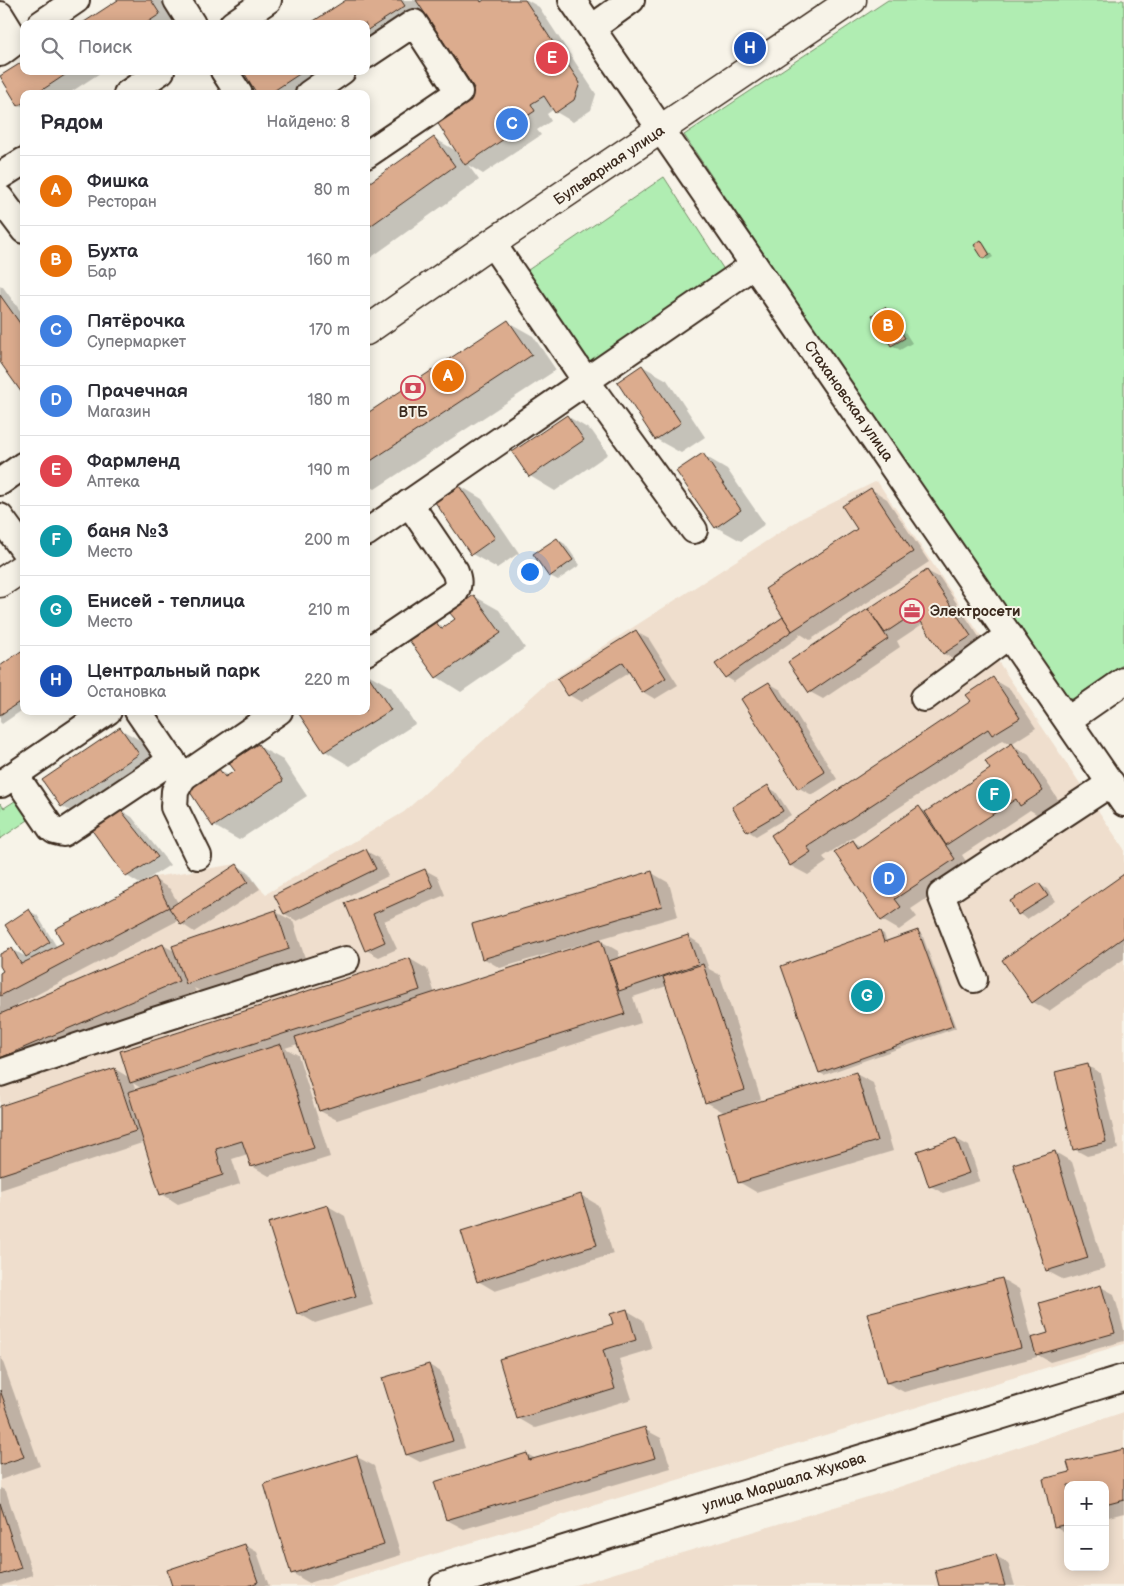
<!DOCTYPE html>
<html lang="ru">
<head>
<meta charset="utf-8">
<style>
	:root { --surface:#fff; --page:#f7f7f7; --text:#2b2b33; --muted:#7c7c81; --line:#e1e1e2; --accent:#d93025 }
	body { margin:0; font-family:"Balsamiq Sans",sans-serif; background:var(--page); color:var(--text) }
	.controls { position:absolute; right:15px; bottom:15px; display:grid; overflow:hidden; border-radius:10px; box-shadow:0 2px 12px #0003 }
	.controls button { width:45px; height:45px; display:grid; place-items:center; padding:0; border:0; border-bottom:1px solid var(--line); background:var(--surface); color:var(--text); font:25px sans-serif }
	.you { position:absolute; left:529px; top:571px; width:18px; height:18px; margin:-12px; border:4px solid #fff; border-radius:50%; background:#1a73e8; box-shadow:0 0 0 8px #1a73e833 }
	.badge { display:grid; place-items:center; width:32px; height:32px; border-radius:50%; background:var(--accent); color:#fff; font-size:16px; font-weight:700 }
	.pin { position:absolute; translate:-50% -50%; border:2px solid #fff; box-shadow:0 1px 5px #0006 }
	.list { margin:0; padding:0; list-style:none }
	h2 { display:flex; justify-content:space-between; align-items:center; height:65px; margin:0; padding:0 20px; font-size:21px }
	h2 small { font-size:16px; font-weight:400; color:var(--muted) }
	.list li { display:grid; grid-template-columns:32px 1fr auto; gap:15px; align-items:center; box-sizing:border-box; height:70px; padding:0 20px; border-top:1px solid var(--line) }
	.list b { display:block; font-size:19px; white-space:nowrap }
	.list p { margin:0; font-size:16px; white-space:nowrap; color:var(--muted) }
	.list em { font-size:16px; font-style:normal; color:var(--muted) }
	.icon { flex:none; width:28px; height:28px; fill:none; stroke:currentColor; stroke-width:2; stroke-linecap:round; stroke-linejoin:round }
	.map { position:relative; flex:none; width:1124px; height:1586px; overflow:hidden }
	.search { position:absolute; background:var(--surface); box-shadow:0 2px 12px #0003; left:20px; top:20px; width:350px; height:55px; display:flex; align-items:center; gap:12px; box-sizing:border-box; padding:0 18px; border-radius:10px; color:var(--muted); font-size:19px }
	.panel { position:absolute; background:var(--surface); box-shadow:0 2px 12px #0003; left:20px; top:90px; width:350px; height:625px; border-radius:10px }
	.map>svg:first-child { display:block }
</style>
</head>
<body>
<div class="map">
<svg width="1124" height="1586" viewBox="0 0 1124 1586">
	<rect width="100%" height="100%" fill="#f7f3e8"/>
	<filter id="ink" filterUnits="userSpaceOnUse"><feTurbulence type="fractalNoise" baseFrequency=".02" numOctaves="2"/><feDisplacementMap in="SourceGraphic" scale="10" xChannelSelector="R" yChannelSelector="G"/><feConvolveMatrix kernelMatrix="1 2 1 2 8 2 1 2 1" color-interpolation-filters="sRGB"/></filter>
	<g filter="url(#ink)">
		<g fill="#efdecd" fill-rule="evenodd">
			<path d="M877,481L1124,849V1344L329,1586H0V973L3,971L0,966V954L12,948L21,964L62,943L55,929L154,877L237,864L266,894L404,812L547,683L802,518Z"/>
			<path d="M1124,1412V1586H572L881,1493ZM1068,1485H1105V1567H1068Z"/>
		</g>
		<g fill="#b0edb2" stroke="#768c68">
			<path d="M888,0H1124V664L1065,704L684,135Z"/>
			<path d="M664,177L730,279L592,370L528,270Z"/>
			<path d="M18,799L31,818L0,839V803L4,808Z"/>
		</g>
		<g fill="#0003" fill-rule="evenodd">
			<path d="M120,0H161L176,24H83Z"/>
			<path d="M348,0H527L539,7L596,94L591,110L573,122L556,112L554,109L547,114L551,121L537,130L541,135L483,174L468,165L479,180L366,261V187L434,138L458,152L476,89L430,19L366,61V24Z"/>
			<path d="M24,71H103L68,94H24V107L19,105Z"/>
			<path d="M244,71H350L316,94H259Z"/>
			<path d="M981,242L984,244L993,257L988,260L984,258Z"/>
			<path d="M0,285L3,287L24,316V394L0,360Z"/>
			<path d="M885,308L893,313L912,343L900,350L892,345Z"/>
			<path d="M508,322L533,336L556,370L375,489L366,484V416Z"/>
			<path d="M642,366L667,380L705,437L681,453L656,439Z"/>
			<path d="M567,416L592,431L608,454L555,491L530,476Z"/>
			<path d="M703,455L727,469L765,524L741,541L716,527Z"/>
			<path d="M457,484L482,499L519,553L497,568L472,554Z"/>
			<path d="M871,489L887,499L929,562L810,640L799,633L800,636L734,682L726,677L783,619L788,622L859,529Z"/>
			<path d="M557,539L565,544L580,565L558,580L550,576Z"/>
			<path d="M927,571L940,578L983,643L957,661L944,654L924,623L897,641L900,647L823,699L810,692L790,662Z"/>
			<path d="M474,596L499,610L525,648L461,692L437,677L436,623L444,628L456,620Z"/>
			<path d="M636,632L649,639L678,685L655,699L643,692L630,672L581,702L569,695Z"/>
			<path d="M24,651V709L2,724L0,722V667Z"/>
			<path d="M366,673L391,687L415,724L350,766L325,751L301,714L366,711Z"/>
			<path d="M993,679L1010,689L1036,728L1011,744L1029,755L1059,801L1038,815L1030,810L962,855L971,869L911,909L917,917L899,930L882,920L853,841L862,847L919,808L927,812L992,770L1012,745L1003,740L823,857L827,862L808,875L791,866L773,835L973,701Z"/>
			<path d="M769,683L781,690L837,779L812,795L799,788Z"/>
			<path d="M120,729L145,743L163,769L86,821L62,806Z"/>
			<path d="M258,746L283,760L307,796L239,840L214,826L219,770L229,776L236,771Z"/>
			<path d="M768,787L776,792L791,815L756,836L748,831L734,808Z"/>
			<path d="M119,809L132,817L170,865L140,884L127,876L93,829Z"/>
			<path d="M366,851L379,858L388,876L297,921L285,914Z"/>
			<path d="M237,865L249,873L260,889L194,932L182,924L179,920L17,1005L18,1007L163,945L176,952L276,912L293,921L305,958L204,993L194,988L196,991L0,1074V974L5,972L0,964V956L12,949L28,958L6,925L29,911L37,915L57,947L154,879L170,889L178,903Z"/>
			<path d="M425,870L438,877L445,895L384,921L397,949L379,957L366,950L346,904Z"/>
			<path d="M652,873L669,883L678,916L500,968L483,958Z"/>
			<path d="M1124,876V959L1049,1011L1033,1002Z"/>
			<path d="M1039,884L1047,889L1055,901L1027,919L1019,914Z"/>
			<path d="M918,931L922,934L956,1028L824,1075L820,1073L782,967L880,932L884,934L887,943Z"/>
			<path d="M688,936L700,944L709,969L720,975L761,1099L748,1104V1106L856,1074L873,1083L893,1151L756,1192L739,1182L725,1113L706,1102L667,986L633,997L641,1023L337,1120L320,1111L298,1044L285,1048L298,1055L330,1157L269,1176L252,1166L248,1154L232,1159L240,1184L178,1204L162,1194L145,1142L0,1190V1107L115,1069L130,1078L410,959L427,969L435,994L599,940L618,951L620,959ZM133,1083L142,1089L136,1091Z"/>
			<path d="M1088,1066L1100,1073L1118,1149L1087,1156L1074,1149Z"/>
			<path d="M956,1139L969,1146L980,1181L943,1193L930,1186Z"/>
			<path d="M1055,1152L1072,1162L1105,1268L1064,1280L1047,1271Z"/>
			<path d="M581,1195L598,1205L613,1254L495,1291L478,1281Z"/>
			<path d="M328,1206L345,1216L373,1305L315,1323L298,1313Z"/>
			<path d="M1002,1279L1019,1289L1032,1339L1049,1334L1101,1287L1114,1294L1124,1330V1341L1050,1362L1036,1354L1037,1357L904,1392L887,1383Z"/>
			<path d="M626,1310L643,1320L652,1349L619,1359L632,1399L535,1428L518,1418L614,1325Z"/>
			<path d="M0,1354L40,1466L0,1480Z"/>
			<path d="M429,1365L441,1372L465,1448L420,1462L407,1455L384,1379Z"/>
			<path d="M644,1429L661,1438L671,1468L464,1529L447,1520L527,1454L536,1459Z"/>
			<path d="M1124,1450V1513L1105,1518V1485H1068V1534L1055,1526L1071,1473Z"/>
			<path d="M357,1457L374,1466L401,1555L309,1583L292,1573Z"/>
			<path d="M0,1488L6,1491L33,1575L0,1586Z"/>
			<path d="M245,1545L257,1552L269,1586H174Z"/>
			<path d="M996,1556L1008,1563L1015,1586H940Z"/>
		</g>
		<g fill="#dcac8e" stroke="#3b2a1e">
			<path d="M118,0H151L160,14L145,24H81Z"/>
			<path d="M346,0H401L405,6L366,31V24H309Z"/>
			<path d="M416,0H480L481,2L484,0H525L580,83L574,100L555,113L544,96L531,104L535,111L521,120L525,125L465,165L433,116L474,88Z"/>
			<path d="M24,61V71H71L36,94H24V102L18,106L0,76Z"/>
			<path d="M243,71H304L269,94H257Z"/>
			<path d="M434,137L455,166L366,229V185Z"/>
			<path d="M981,240L990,255L983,259L974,245Z"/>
			<path d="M0,295L24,329V396L0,362Z"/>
			<path d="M885,307L905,338L891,346L872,315Z"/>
			<path d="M508,320L532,355L366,464V414Z"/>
			<path d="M642,365L681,423L655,440L617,382Z"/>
			<path d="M567,415L584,440L529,477L512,452Z"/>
			<path d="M703,453L741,510L715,528L676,471Z"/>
			<path d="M457,483L495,538L471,555L433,499Z"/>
			<path d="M871,488L913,552L792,631L765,589L857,529L842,506Z"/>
			<path d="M557,538L573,560L549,577L533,554Z"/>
			<path d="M927,570L971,636L943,654L915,613L885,633L868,609Z"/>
			<path d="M474,595L501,633L436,678L409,640L436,622L441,629L455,619L449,612Z"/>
			<path d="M868,609L888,639L809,693L788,662Z"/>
			<path d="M783,617L792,631L725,678L715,664Z"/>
			<path d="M636,630L666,678L642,693L623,662L568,696L557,679Z"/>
			<path d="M24,649V699L0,715V666Z"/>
			<path d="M366,672L391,710L324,752L299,714L303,711H366Z"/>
			<path d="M993,677L1020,718L992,735L988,729L807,847L811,852L790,866L771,835L971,701L966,695Z"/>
			<path d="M769,682L825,772L798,789L741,699Z"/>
			<path d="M120,727L139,754L61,807L42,780Z"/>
			<path d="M1012,743L1043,791L1020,806L1016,799L946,845L925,812L990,769L985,761Z"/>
			<path d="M258,744L283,781L213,827L188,789L219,769L225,777L235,771L229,763Z"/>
			<path d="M768,785L783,811L747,832L732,807Z"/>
			<path d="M919,806L955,859L895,899L901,907L881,921L834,852L853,840L858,848Z"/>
			<path d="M119,808L158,857L126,877L91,829Z"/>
			<path d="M366,849L376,869L284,914L274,895Z"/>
			<path d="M237,864L248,882L181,925L169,908Z"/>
			<path d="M425,869L433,887L373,914L385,942L365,951L345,903Z"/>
			<path d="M652,871L662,906L482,959L472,924Z"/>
			<path d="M1124,874V937L1032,1003L1002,960Z"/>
			<path d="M154,877L169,907L0,996V973L3,971L0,966V954L12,948L21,964L63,943L55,929Z"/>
			<path d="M1039,883L1048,896L1018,915L1010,901Z"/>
			<path d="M29,909L50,942L26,957L5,925Z"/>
			<path d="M276,910L289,949L186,984L172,946Z"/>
			<path d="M918,930L953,1026L819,1073L781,966L880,931L884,942Z"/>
			<path d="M688,935L698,964L619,991L609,961Z"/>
			<path d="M601,939L625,1014L319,1111L295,1037Z"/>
			<path d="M163,944L179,981L0,1058V1014Z"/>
			<path d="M410,958L420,990L130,1083L120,1051Z"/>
			<path d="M703,964L745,1090L705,1103L663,977Z"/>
			<path d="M281,1044L314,1148L251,1167L242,1141L216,1149L223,1175L160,1195L128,1092Z"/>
			<path d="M1088,1064L1106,1142L1073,1150L1055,1072Z"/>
			<path d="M115,1068L136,1131L0,1175V1106Z"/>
			<path d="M856,1072L877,1141L738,1183L718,1114Z"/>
			<path d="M956,1138L969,1173L929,1187L917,1151Z"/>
			<path d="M1055,1151L1088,1258L1046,1271L1013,1164Z"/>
			<path d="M581,1194L597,1245L477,1282L461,1231Z"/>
			<path d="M328,1205L356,1296L297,1314L268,1223Z"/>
			<path d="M1002,1278L1021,1348L886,1383L867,1313Z"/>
			<path d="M1101,1285L1115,1333L1036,1355L1031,1338L1048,1333L1039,1303Z"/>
			<path d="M627,1309L636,1340L603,1350L615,1389L517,1419L499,1359L613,1324L610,1314Z"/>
			<path d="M429,1364L453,1441L406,1455L382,1378Z"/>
			<path d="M0,1390L24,1457L0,1465Z"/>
			<path d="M645,1427L655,1458L446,1520L434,1482L527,1453L529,1460Z"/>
			<path d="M1124,1449V1500L1105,1505V1485H1068V1524L1054,1527L1043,1479L1070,1472L1067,1462Z"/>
			<path d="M357,1455L384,1545L291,1574L264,1484Z"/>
			<path d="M0,1503L21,1568L0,1575Z"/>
			<path d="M245,1544L258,1582L248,1586H172L167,1570Z"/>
			<path d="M996,1554L1005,1586H939L935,1570Z"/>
		</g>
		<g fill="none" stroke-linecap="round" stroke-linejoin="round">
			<defs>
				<g id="minor">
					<path d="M177,0L192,24"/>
					<path d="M572,0L1124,803"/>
					<path d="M0,15L16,41L0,53"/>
					<path d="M41,24L76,0"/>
					<path d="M233,24L268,0"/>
					<path d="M592,28L631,0"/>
					<path d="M366,55L414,23L459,92L366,155"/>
					<path d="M224,71L239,94"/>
					<path d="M127,94L161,71"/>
					<path d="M309,94L342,71"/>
					<path d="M0,176L24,161"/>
					<path d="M0,198L24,230"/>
					<path d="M492,243L586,381L694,530"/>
					<path d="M0,482L24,465"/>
					<path d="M0,517L24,550"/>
					<path d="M366,533L754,265"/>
					<path d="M366,652L455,592C459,584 458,579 455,571L409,503"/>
					<path d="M924,698L1009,635"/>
					<path d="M138,711L183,777L279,711"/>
					<path d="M1068,720L1124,681"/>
					<path d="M15,775L51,828L55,831L63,833L172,760"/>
					<path d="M183,777L175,791L174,807L198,856"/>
					<path d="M1,784L108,711"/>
					<path d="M974,979L941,895L1111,783"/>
					<path d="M0,1073L151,1022L346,960"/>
					<path d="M443,1586L1124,1378"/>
				</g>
				<g id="major">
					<path d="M366,331L492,243L852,0"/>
					<path d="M0,583L24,567"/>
				</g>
			</defs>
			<use href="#minor" stroke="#3b2a1e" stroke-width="30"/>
			<use href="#major" stroke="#3b2a1e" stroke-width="31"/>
			<use href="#minor" stroke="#f7f3e8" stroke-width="26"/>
			<use href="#major" stroke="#f7f3e8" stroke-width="28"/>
		</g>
	</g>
	<defs>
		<symbol id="bank-ring" viewBox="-11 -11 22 22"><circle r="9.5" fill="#f7f3e8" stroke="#d1495b" stroke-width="1.5"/><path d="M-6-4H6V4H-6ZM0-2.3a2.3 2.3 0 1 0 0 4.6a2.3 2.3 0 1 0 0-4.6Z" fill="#d1495b"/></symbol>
		<symbol id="office-ring" viewBox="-11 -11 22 22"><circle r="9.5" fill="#f7f3e8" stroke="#d1495b" stroke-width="1.5"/><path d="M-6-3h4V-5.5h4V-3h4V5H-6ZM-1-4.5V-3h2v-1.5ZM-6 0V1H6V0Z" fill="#d1495b"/></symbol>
	</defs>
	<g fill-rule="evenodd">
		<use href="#bank-ring" x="399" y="374" width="28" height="28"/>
		<use href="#office-ring" x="898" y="597" width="28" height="28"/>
	</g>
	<g text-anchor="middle" stroke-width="4" stroke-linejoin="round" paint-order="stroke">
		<g font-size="15" fill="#3b2a1e" stroke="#f7f3e8">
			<text transform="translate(609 165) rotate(-34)" y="5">Бульварная улица</text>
			<text transform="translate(849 401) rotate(55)" y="5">Стахановская улица</text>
			<text transform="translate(784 1482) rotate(-17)" y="5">улица Маршала Жукова</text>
		</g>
		<g font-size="15" font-weight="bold" fill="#3b2a1e" stroke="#f7f3e8">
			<text x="413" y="417">ВТБ</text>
			<text x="930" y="616" text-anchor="start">Электросети</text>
		</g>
	</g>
</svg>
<div class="controls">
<button>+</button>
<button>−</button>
</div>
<div class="you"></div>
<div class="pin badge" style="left:448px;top:376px;background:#e8710a">A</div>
<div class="pin badge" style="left:888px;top:326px;background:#e8710a">B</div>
<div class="pin badge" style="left:512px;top:124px;background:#3f7fe0">C</div>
<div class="pin badge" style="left:889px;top:879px;background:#3f7fe0">D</div>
<div class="pin badge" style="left:552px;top:58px;background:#e0444e">E</div>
<div class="pin badge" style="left:994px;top:795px;background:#0f9aa8">F</div>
<div class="pin badge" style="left:867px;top:996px;background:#0f9aa8">G</div>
<div class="pin badge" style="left:750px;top:48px;background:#1a4fb4">H</div>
<div class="search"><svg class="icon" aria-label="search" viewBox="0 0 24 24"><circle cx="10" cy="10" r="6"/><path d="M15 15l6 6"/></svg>Поиск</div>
<section class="panel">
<h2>Рядом<small>Найдено: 8</small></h2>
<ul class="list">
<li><span class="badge" style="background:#e8710a">A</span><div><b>Фишка</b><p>Ресторан</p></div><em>80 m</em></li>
<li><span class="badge" style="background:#e8710a">B</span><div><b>Бухта</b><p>Бар</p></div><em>160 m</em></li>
<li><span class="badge" style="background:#3f7fe0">C</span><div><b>Пятёрочка</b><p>Супермаркет</p></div><em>170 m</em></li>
<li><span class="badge" style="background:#3f7fe0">D</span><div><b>Прачечная</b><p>Магазин</p></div><em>180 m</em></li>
<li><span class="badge" style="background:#e0444e">E</span><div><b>Фармленд</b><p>Аптека</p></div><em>190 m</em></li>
<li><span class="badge" style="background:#0f9aa8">F</span><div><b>баня №3</b><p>Место</p></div><em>200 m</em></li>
<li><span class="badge" style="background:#0f9aa8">G</span><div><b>Енисей - теплица</b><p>Место</p></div><em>210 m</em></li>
<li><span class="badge" style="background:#1a4fb4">H</span><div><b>Центральный парк</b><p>Остановка</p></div><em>220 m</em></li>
</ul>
</section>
</div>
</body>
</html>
